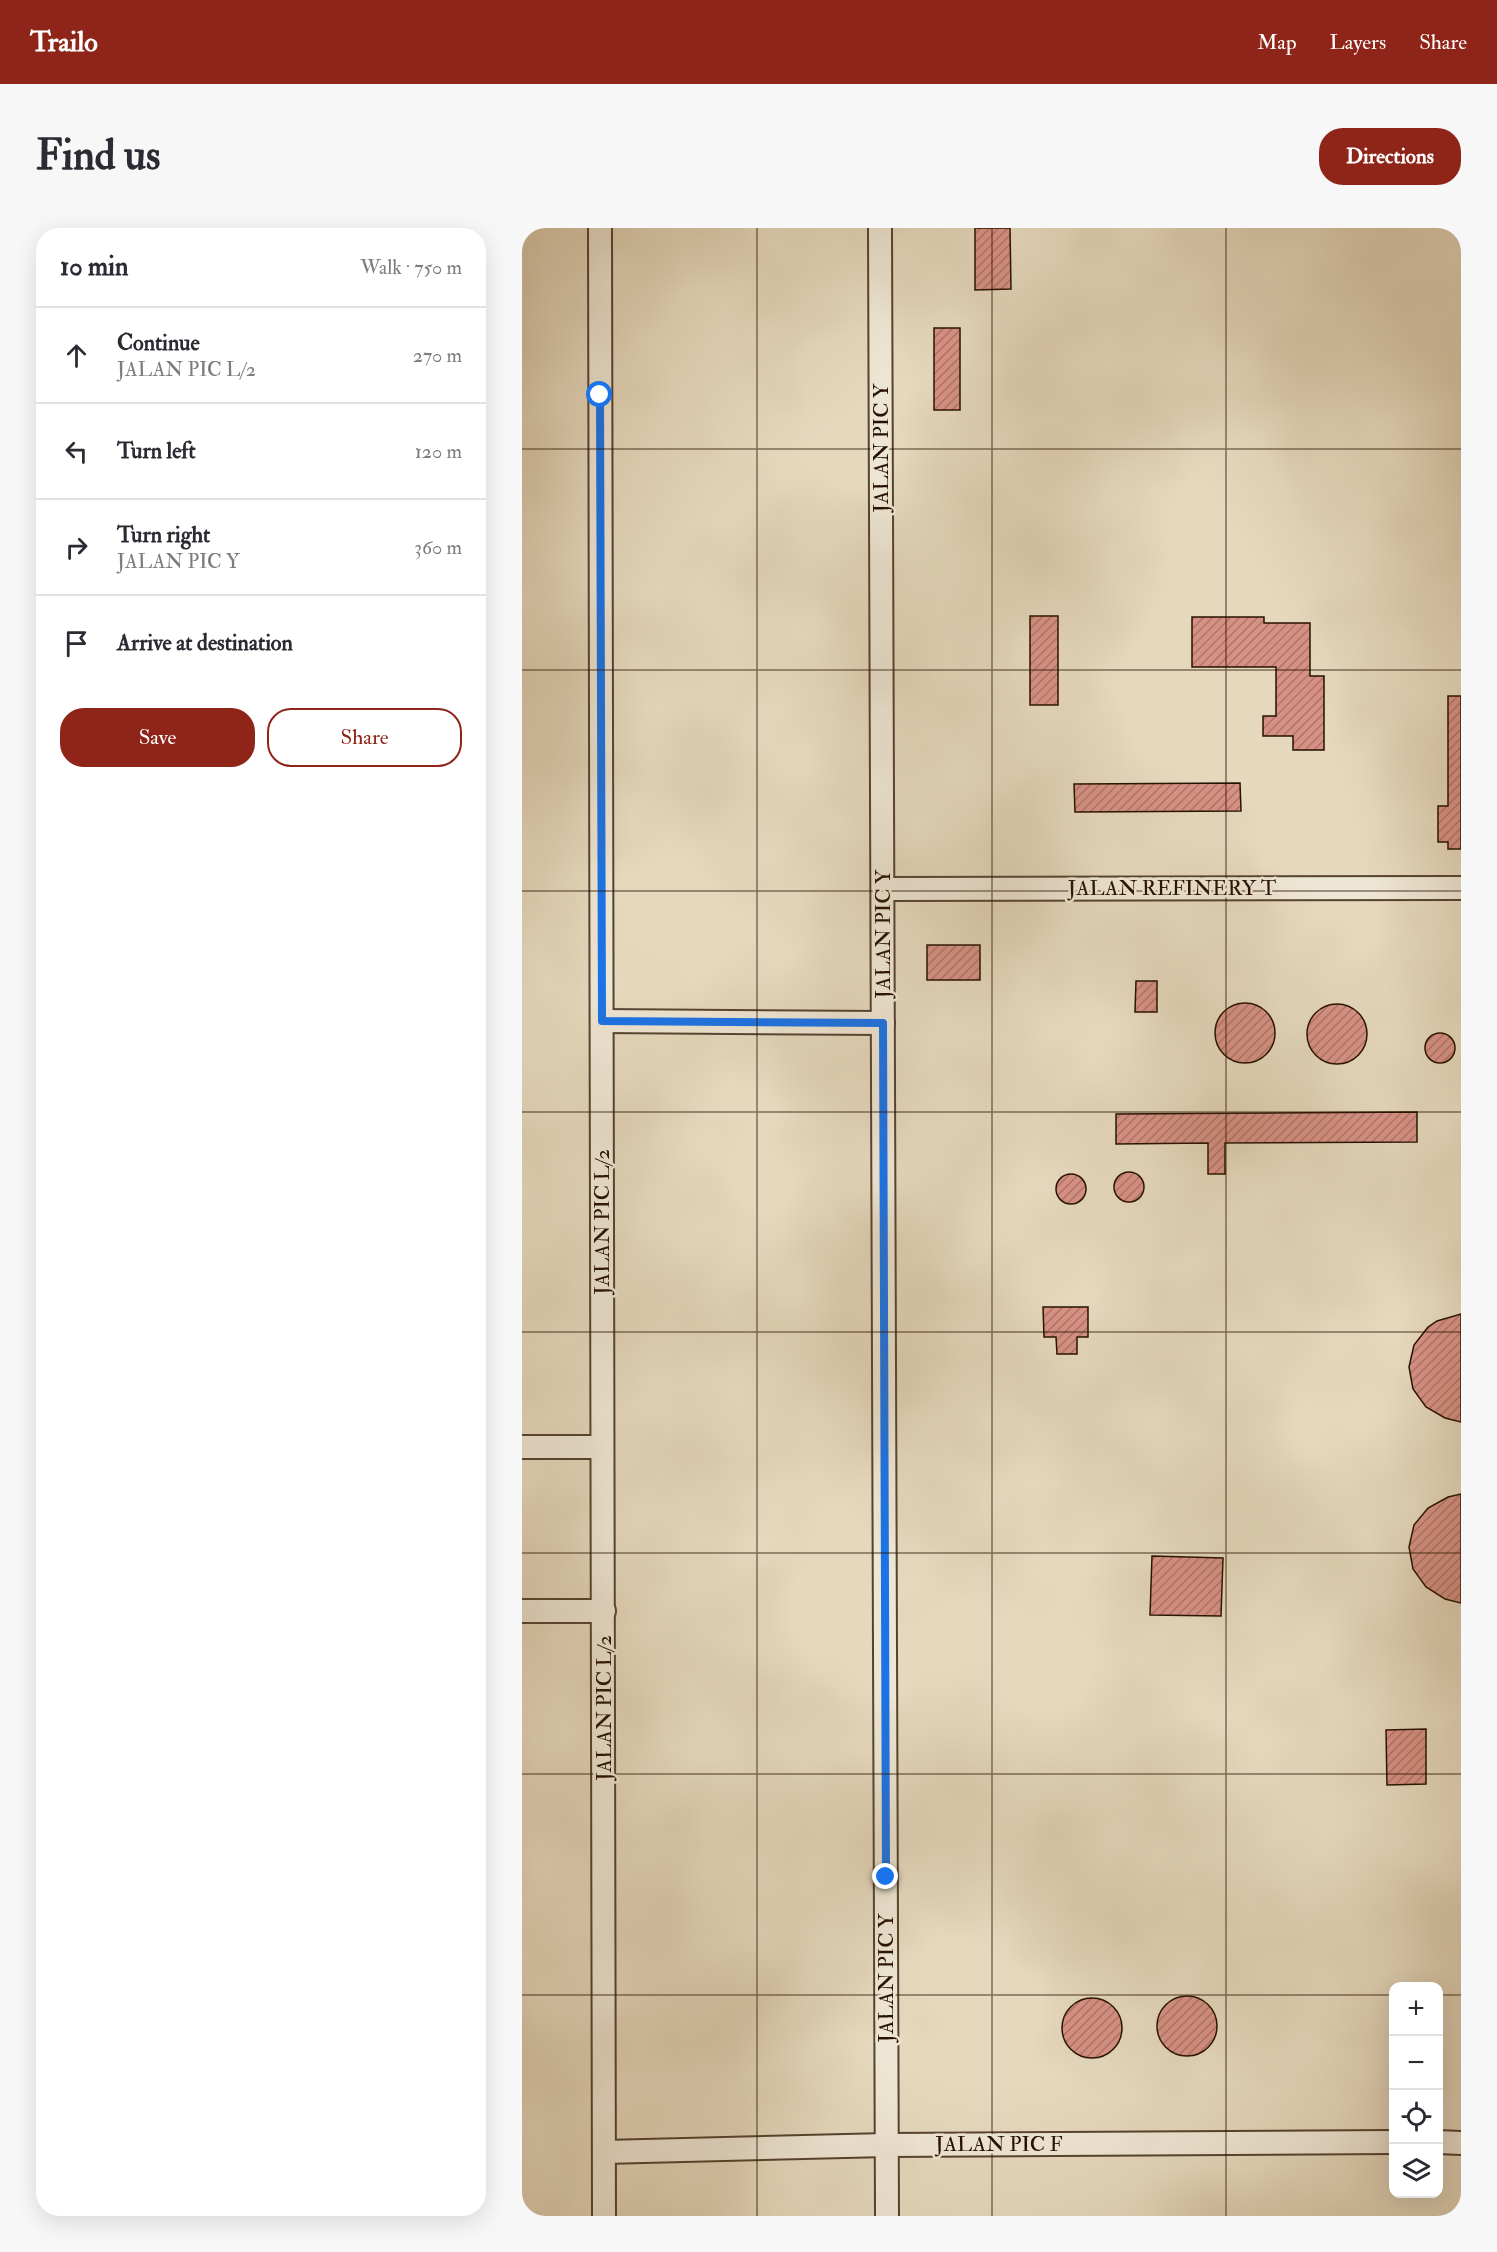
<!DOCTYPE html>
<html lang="en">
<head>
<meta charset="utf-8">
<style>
	:root { --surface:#fff; --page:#f7f7f7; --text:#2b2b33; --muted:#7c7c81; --line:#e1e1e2; --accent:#8f2418 }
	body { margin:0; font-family:"IM FELL Double Pica",serif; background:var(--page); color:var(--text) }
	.controls { position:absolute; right:18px; bottom:18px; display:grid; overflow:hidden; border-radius:12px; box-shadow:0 6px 24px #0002 }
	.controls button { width:54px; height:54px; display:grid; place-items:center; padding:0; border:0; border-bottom:2px solid var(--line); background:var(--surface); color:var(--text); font:30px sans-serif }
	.stop { position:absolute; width:18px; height:18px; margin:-14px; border:4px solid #1a73e8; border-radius:50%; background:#fff }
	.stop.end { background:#1a73e8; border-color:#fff; box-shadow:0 2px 6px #0008 }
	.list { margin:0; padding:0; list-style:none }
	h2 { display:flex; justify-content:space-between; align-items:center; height:78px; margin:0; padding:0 24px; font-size:26px }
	h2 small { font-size:20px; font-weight:400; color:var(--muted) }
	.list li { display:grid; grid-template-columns:39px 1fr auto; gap:18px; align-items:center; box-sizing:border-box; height:96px; padding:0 24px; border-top:2px solid var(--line) }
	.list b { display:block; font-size:22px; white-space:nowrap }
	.list p { margin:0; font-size:20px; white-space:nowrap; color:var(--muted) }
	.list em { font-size:20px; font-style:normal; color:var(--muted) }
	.actions { display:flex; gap:12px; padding:18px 24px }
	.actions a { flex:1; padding:14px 0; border:2px solid var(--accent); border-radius:24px; text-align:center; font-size:21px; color:var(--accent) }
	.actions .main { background:var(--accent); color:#fff }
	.icon { flex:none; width:33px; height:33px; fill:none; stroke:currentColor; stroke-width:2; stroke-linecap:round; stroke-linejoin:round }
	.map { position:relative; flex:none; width:939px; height:1988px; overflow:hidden; border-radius:24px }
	header { display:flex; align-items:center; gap:36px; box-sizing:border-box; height:84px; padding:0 30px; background:var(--accent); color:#fff }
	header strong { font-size:28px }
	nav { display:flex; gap:33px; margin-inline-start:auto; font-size:21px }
	.intro { display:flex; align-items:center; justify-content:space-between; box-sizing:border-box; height:144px; padding:0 36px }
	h1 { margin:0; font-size:42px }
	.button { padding:15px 27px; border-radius:24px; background:var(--accent); color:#fff; font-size:21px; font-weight:700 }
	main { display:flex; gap:36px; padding:0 36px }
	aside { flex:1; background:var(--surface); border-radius:24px; box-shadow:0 6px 24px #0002 }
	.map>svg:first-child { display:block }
</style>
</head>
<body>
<header>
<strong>Trailo</strong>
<nav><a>Map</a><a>Layers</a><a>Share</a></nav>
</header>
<div class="intro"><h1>Find us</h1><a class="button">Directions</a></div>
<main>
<aside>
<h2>10 min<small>Walk · 750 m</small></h2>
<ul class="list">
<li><svg class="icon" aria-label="ahead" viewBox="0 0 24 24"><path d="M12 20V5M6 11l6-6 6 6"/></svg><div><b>Continue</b><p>JALAN PIC L/2</p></div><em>270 m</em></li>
<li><svg class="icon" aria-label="left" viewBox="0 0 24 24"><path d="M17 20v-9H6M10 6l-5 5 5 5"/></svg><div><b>Turn left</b></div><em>120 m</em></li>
<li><svg class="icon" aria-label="right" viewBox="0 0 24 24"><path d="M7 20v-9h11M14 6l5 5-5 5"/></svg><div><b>Turn right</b><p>JALAN PIC Y</p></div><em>360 m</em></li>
<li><svg class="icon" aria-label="arrive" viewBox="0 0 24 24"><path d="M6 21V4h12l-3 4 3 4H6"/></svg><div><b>Arrive at destination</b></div></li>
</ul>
<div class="actions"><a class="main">Save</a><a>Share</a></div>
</aside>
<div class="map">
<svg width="939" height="1988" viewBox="0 0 939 1988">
	<defs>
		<pattern id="building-hatch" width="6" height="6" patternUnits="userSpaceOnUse" patternTransform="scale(1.5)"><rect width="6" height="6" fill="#d79184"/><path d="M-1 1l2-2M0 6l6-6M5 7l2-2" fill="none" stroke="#ae756a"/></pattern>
	</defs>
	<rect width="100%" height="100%" fill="#e5d8bd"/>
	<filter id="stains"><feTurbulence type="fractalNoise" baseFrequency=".00333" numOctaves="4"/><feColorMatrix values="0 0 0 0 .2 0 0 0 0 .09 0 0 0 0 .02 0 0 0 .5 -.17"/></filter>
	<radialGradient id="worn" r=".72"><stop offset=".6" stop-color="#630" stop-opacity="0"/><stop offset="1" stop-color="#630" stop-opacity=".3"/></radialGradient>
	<g fill="url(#building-hatch)" stroke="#271100" stroke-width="1.5">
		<path d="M453,0H488L489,61L453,62Z"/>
		<rect x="412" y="100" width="26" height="82"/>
		<rect x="508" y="388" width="28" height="89"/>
		<path d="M670,389H742V395H788V448H802V522H771V508H741V488H754V439H670Z"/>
		<path d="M926,468H939V621H926V614H916V578H926Z"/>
		<path d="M718,555L719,583L553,584L552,556Z"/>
		<rect x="405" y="717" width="53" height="35"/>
		<path d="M614,753H635V784H613Z"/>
		<circle cx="723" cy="805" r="30"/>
		<circle cx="815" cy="806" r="30"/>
		<circle cx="918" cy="820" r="15"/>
		<path d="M895,884V914L703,915V946H686V915L594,916V886Z"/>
		<circle cx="607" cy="959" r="15"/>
		<circle cx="549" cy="961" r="15"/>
		<path d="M521,1079H566V1109H555V1126H535L534,1109H522Z"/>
		<path d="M939,1086V1194L923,1190L904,1179L891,1161L887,1139L892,1117L906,1099L915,1093Z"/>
		<path d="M939,1266V1375L923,1371L904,1359L891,1341L887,1319L892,1297L906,1280L926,1269Z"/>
		<path d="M630,1328L701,1330L699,1388L628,1387Z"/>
		<path d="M904,1501V1556L865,1557L864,1502Z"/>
		<circle cx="665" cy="1798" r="30"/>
		<circle cx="570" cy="1800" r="30"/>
	</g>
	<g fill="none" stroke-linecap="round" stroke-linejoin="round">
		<defs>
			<g id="minor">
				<path d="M78,0L82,1988"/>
				<path d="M358,0L365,1988"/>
				<path d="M361,661L939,660"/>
				<path d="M80,793L361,795"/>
				<path d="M0,1219H80"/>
				<path d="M0,1383H82"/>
				<path d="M916,1914L939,1915"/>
				<path d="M82,1924L365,1917L872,1914"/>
			</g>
		</defs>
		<use href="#minor" stroke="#56432f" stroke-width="26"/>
		<use href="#minor" stroke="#eee6d4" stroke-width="22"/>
	</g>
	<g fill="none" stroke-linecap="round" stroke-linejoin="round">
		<path stroke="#1a73e8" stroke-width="8" d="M78,167L80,793L361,795L364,1649"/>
	</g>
	<path fill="none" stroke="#271100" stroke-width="1.5" stroke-opacity="0.55" d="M235,0V1988M470,0V1988M704,0V1988M0,221H939M0,442H939M0,663H939M0,884H939M0,1104H939M0,1325H939M0,1546H939M0,1767H872M916,1767H939"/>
	<g text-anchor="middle" stroke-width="5" stroke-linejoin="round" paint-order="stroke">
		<g font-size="21" fill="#271100" stroke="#eee6d4">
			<text transform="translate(359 220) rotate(-90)" y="7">JALAN PIC Y</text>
			<text x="650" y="667">JALAN REFINERY T</text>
			<text transform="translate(361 706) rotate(-90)" y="7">JALAN PIC Y</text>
			<text transform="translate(80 994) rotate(-90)" y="7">JALAN PIC L/2</text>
			<text transform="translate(82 1480) rotate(-90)" y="7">JALAN PIC L/2</text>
			<text transform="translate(364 1750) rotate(-90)" y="7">JALAN PIC Y</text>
			<text x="477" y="1923">JALAN PIC F</text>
		</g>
	</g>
	<rect width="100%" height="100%" filter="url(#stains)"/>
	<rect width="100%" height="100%" fill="url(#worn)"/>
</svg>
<div class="controls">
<button>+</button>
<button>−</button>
<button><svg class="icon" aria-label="locate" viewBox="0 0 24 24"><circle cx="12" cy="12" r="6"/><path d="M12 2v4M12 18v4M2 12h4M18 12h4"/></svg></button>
<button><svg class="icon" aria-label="layers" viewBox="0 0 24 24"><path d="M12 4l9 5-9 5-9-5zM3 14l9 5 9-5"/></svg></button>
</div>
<div class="stop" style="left:78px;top:167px"></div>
<div class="stop end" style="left:364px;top:1649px"></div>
</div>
</main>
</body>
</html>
